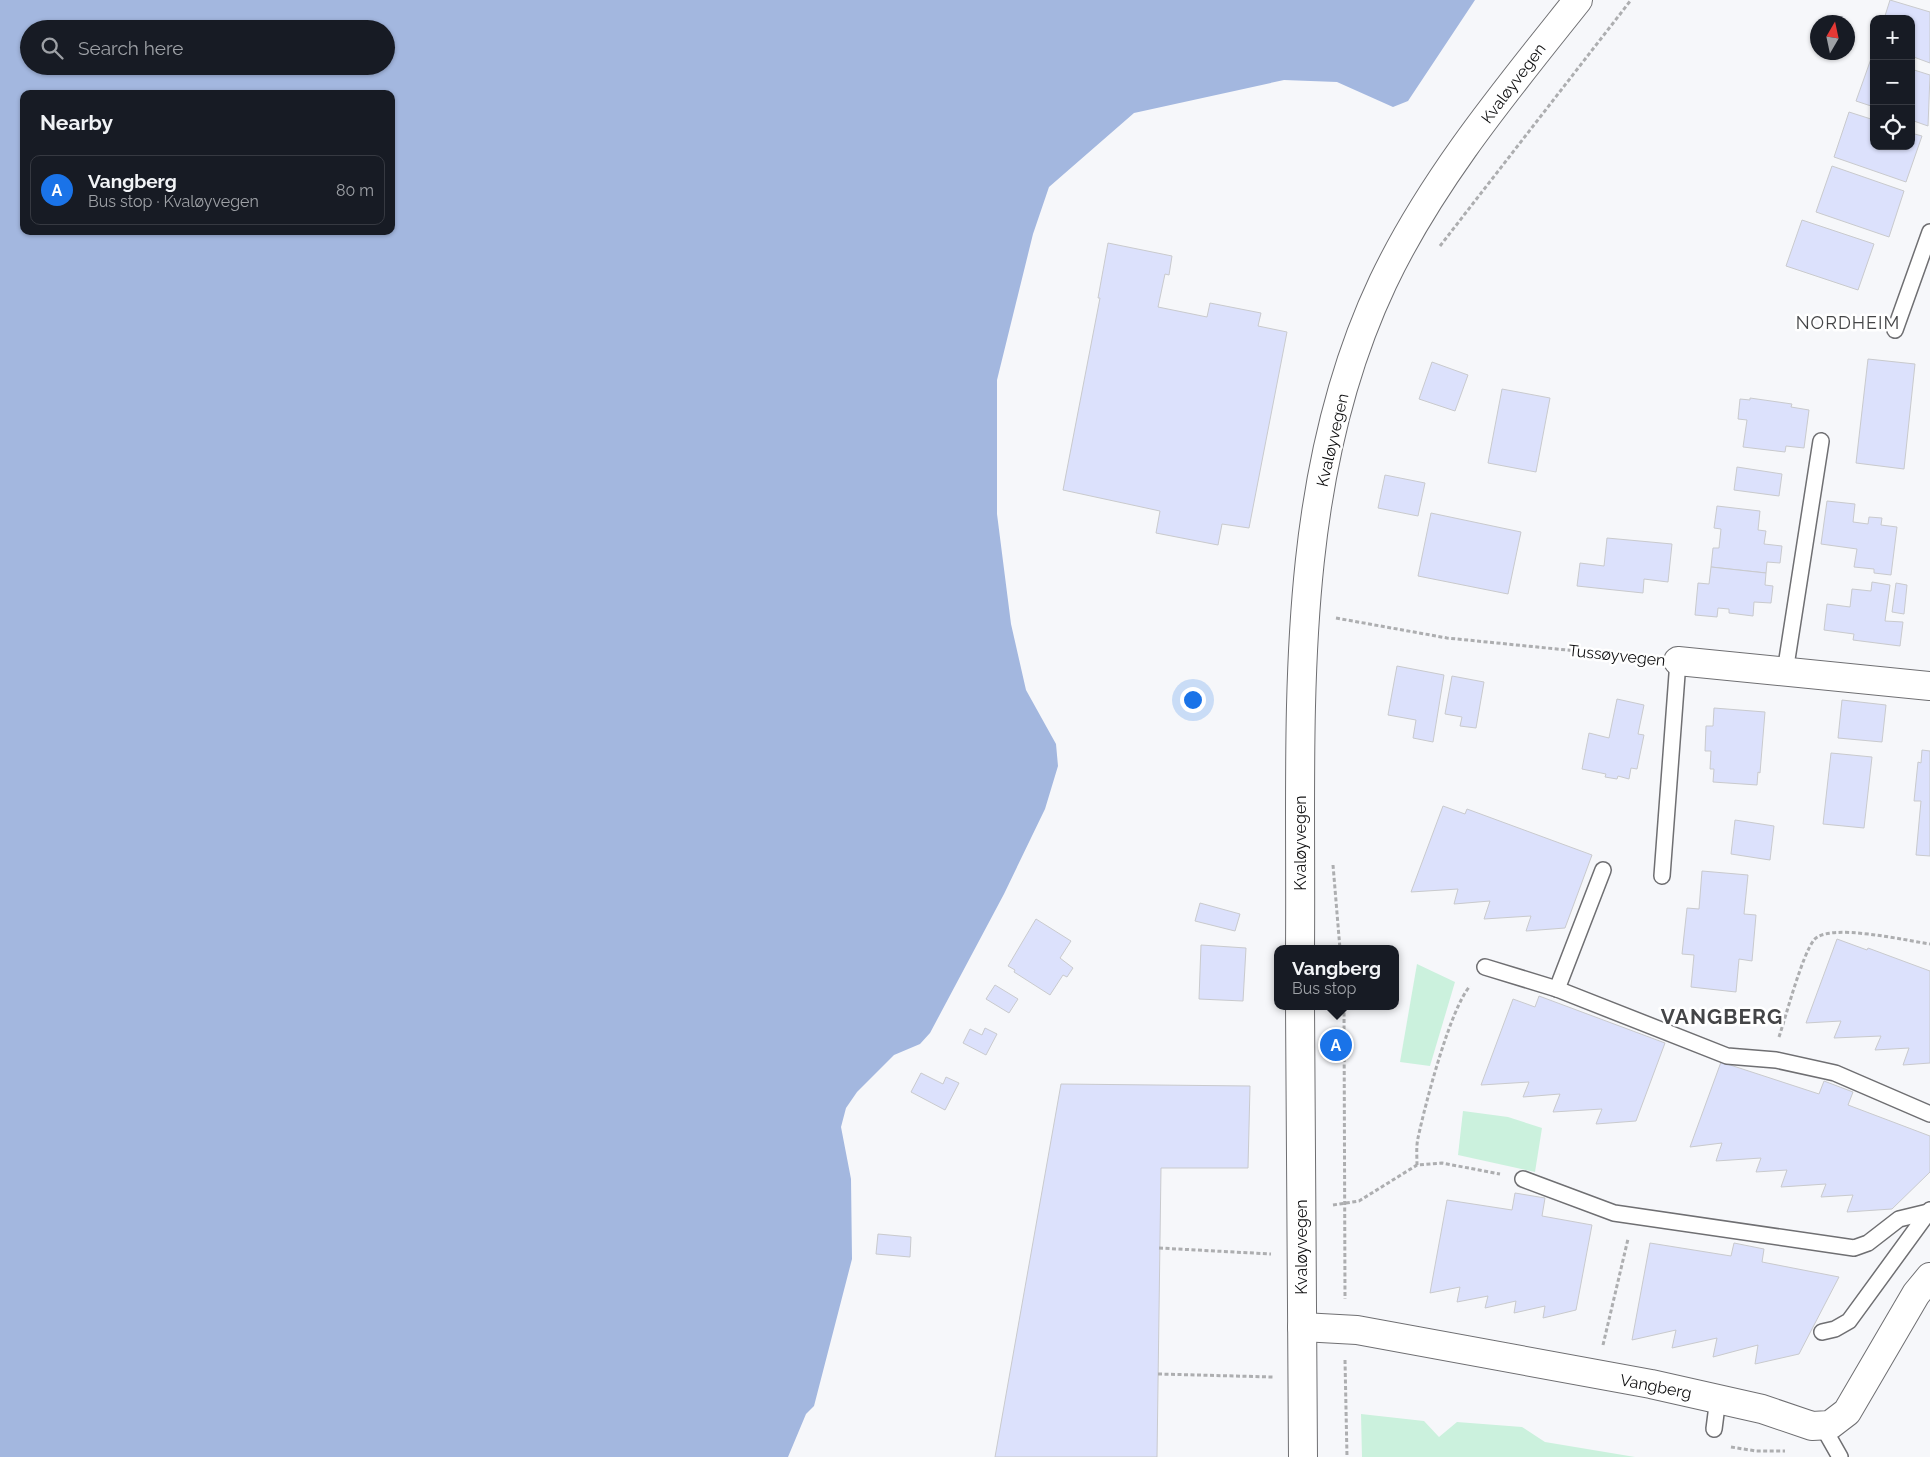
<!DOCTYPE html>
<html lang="en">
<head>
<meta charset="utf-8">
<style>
	:root { --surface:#171b24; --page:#20242c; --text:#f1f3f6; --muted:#9ea1a6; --line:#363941; --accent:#1a73e8 }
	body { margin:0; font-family:Raleway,sans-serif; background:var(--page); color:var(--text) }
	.controls { position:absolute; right:15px; top:15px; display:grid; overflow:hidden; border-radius:10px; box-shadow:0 1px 4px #0004 }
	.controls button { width:45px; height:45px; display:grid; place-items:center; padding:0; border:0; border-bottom:1px solid var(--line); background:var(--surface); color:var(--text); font:25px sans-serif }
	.compass { position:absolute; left:1810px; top:15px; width:45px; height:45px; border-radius:50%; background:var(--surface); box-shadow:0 1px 4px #0004; rotate:9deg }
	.you { position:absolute; left:1192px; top:699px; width:18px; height:18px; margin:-12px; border:4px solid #fff; border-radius:50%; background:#1a73e8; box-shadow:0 0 0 8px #1a73e833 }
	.badge { display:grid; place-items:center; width:32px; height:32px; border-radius:50%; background:var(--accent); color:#fff; font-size:16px; font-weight:700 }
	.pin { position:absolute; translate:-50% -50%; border:2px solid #fff; box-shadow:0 1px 5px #0006 }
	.popup { position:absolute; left:1274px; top:945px; width:125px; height:65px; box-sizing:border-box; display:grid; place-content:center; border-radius:10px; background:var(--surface); filter:drop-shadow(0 1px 4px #0005); font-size:16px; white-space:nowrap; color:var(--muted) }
	.popup b { font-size:19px; color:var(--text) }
	.popup::after { content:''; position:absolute; left:50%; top:100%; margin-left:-10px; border:10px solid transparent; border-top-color:var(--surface) }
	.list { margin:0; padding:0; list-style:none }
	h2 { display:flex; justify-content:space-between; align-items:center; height:65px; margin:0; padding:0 20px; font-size:21px }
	h2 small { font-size:16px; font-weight:400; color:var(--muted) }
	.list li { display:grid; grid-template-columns:32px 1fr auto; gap:15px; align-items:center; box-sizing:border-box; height:70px; margin:0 10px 10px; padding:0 10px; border:1px solid var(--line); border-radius:10px }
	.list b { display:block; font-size:19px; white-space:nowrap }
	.list p { margin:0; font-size:16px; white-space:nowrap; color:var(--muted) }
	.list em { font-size:16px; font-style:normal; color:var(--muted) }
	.icon { flex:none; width:28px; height:28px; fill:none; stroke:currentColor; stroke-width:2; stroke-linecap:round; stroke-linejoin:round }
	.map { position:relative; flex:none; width:1930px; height:1457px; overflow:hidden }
	.search { position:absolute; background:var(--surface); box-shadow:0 1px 4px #0004; left:20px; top:20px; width:375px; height:55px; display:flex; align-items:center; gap:12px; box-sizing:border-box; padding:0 18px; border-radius:28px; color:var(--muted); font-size:19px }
	.panel { position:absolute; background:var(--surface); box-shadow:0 1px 4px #0004; left:20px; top:90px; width:375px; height:145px; border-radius:10px }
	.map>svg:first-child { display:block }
</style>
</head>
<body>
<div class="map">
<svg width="1930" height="1457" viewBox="0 0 1930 1457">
	<rect width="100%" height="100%" fill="#f6f7fa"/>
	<g fill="#cbf1dd">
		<path d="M1417,964L1455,982L1430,1066L1400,1062Z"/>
		<path d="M1463,1111L1508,1117L1542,1128L1535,1172L1458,1155Z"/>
		<path d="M1361,1414L1424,1421L1439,1437L1457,1422L1522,1427L1545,1442L1635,1457H1362Z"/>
	</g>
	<path fill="#a3b7df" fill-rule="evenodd" d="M0,0H1475L1408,101L1393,107L1337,82L1284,80L1134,113L1049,187L1033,234L997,380V514L1011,624L1026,690L1056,744L1058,766L1045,809L1004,894L930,1033L920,1044L894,1055L857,1092L846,1108L841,1127L851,1179L852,1259L814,1406L806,1414L788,1457H0ZM29,29H386V66H29ZM24,94H391V231H24Z"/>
	<g fill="#dce1fc" stroke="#c9cacd">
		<path d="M1890,0L1930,12V63L1911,56V19H1884Z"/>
		<path d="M1872,56H1874V107L1856,101Z"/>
		<path d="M1911,69L1930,75L1928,126L1911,120Z"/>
		<path d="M1849,112L1874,120V146H1911V133L1922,136L1906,182L1834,157Z"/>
		<path d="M1832,166L1904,191L1889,237L1816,212Z"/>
		<path d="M1802,220L1874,244L1858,290L1786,266Z"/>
		<path d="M1108,243L1172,256L1169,275L1165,274L1158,307L1207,317L1210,303L1261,313L1258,326L1287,332L1249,528L1222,524L1218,545L1156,533L1160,511L1063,490L1100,298H1098Z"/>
		<path d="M1868,359L1915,364L1904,469L1856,463Z"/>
		<path d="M1432,362L1468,375L1455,411L1419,399Z"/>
		<path d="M1502,389L1550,398L1536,472L1488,463Z"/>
		<path d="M1750,398L1792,404L1791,407L1809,410L1804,448L1786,446L1785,452L1743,447L1747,420L1738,419L1740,399L1750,400Z"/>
		<path d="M1737,467L1782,474L1779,496L1734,490Z"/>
		<path d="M1385,475L1425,483L1418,516L1378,508Z"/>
		<path d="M1827,501L1855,504L1853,522L1868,524L1869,517L1882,518L1881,525L1897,527L1891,575L1874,573V569L1854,567L1857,549L1821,544Z"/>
		<path d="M1717,506L1760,511L1758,530L1766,531L1764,544L1782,546L1780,563L1767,562L1766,573L1711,567L1713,548H1719L1721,529L1714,528Z"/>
		<path d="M1431,513L1521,532L1508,594L1418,576Z"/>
		<path d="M1607,538L1672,544L1668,582L1644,579L1643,593L1577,586L1580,563L1604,566Z"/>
		<path d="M1711,567L1766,573L1765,585L1773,586L1771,603L1754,602L1753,616L1729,613V609L1718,608L1717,617L1695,615L1698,583L1709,584Z"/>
		<path d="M1872,582L1890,585L1885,621L1903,622L1900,646L1853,640L1854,634L1824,630L1827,604L1850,607L1852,589L1871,591Z"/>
		<path d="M1896,583L1907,585L1904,614L1892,612Z"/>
		<path d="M1397,666L1444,675L1433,742L1413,738L1416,720L1388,715Z"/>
		<path d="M1452,676L1484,682L1476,728L1460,726L1462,717L1445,714Z"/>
		<path d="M1617,699L1644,705L1638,734L1644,735L1637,769L1631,768L1629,779L1618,776L1617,779L1605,777L1606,774L1582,769L1589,733L1609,738Z"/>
		<path d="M1842,700L1886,705L1882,742L1838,738Z"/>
		<path d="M1714,708L1765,712L1760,773L1758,772L1757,785L1713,782L1714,769H1710L1711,751H1705L1706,726H1713Z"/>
		<path d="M1922,750L1930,751V856L1916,855L1921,801H1914L1918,762L1921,763Z"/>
		<path d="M1831,753L1872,757L1864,828L1823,824Z"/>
		<path d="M1443,806L1465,814L1467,809L1592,855L1565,928L1526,931L1531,916L1484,919L1490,901L1454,904L1458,889L1411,892Z"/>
		<path d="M1735,820L1774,826L1770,860L1731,854Z"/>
		<path d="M1702,871L1748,875L1744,914L1756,915L1752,961L1739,959L1736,992L1691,987L1694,955L1682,954L1687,908L1699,909Z"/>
		<path d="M1200,903L1240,914L1235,931L1195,921Z"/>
		<path d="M1036,919L1071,941L1060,958L1073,968L1067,977L1063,975L1050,995L1014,972L1015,970L1008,966Z"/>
		<path d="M1837,939L1867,950L1868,948L1930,971V1063L1903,1065L1909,1048L1875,1050L1881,1036L1834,1038L1841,1021L1806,1023Z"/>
		<path d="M1201,945L1246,948L1243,1001L1199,999Z"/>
		<path d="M995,985L1018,999L1009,1013L986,999Z"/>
		<path d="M1539,996L1665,1043L1636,1121L1596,1124L1602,1109L1553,1112L1560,1094L1523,1097L1529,1082L1481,1085L1513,999L1535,1007Z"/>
		<path d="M985,1028L997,1034L986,1055L963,1043L970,1029L982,1035Z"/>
		<path d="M1721,1062L1819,1094L1824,1081L1853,1092L1848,1105L1930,1136V1172L1892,1209L1847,1212L1853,1195L1821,1197L1826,1184L1781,1187L1787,1170L1756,1172L1761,1158L1716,1161L1722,1143L1690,1147Z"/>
		<path d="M921,1073L943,1084L946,1077L959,1083L945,1110L911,1092Z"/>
		<path d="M1061,1084L1250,1086L1248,1168H1161L1157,1457H995Z"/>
		<path d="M1515,1193L1545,1198L1542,1216L1592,1225L1576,1310L1543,1318L1545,1306L1514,1313L1516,1301L1485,1308L1488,1296L1457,1302L1460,1287L1430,1293L1447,1200L1512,1210Z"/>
		<path d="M878,1234L911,1237L910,1257L876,1254Z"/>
		<path d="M1650,1243L1731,1256L1734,1243L1764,1249L1762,1262L1839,1277L1799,1354L1755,1364L1758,1345L1713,1357L1717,1338L1672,1348L1676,1330L1632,1340Z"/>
	</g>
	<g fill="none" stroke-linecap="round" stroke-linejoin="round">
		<defs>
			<g id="service">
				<path d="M1895,330L1930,232"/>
				<path d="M1785,672L1821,441"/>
				<path d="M1662,876L1678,661"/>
				<path d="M1485,967L1557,989L1727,1056L1776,1060L1835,1073L1930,1114"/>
				<path d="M1557,989L1603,870"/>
				<path d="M1523,1179L1614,1213L1854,1248L1868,1243L1899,1219L1928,1212"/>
				<path d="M1822,1332L1835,1329L1849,1321L1930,1210"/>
				<path d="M1823,1427L1840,1457"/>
				<path d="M1714,1429L1718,1398"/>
			</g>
			<g id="minor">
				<path d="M1678,661L1930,686"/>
				<path d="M1302,1327L1357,1330L1651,1384L1762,1409L1812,1426L1830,1425L1847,1412L1916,1294L1930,1277"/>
			</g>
			<g id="tertiary">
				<path d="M1300,949C1302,726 1285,489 1383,282C1432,179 1508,88 1578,0"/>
				<path d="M1300,1006L1303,1457"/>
			</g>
		</defs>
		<use href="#service" stroke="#6f6f72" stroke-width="18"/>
		<use href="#minor" stroke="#6f6f72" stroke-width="30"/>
		<use href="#tertiary" stroke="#6f6f72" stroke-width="30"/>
		<g stroke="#adaeb0" stroke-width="3" stroke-dasharray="4 2.5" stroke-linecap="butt">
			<path d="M1440,246L1631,0"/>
			<path d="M1336,618L1447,638L1647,658"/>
			<path d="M1333,865L1340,949"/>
			<path d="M1344,1006L1345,1299"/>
			<path d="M1779,1037C1786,1016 1802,955 1814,940C1828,922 1908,941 1930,944"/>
			<path d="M1417,1165C1417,1157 1416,1147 1418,1138C1425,1105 1450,1009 1470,986"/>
			<path d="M1333,1205L1359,1201L1417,1165L1442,1163L1500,1174"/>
			<path d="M1159,1248L1271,1254"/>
			<path d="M1603,1345L1628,1239"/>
			<path d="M1345,1360L1347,1457"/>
			<path d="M1158,1374L1273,1377"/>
			<path d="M1731,1447L1756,1451H1785"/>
		</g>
		<use href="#service" stroke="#fff" stroke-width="15"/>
		<use href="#minor" stroke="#fff" stroke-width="28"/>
		<use href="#tertiary" stroke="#fff" stroke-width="28"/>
	</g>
	<g text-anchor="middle" stroke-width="5" stroke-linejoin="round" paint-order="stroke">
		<g font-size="16" fill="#0f0f10" stroke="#fff">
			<text transform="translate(1513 83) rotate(-53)" y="6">Kvaløyvegen</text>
			<text transform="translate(1332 440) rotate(-77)" y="6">Kvaløyvegen</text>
			<text transform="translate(1617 655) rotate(6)" y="6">Tussøyvegen</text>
			<text transform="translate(1300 843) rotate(-90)" y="6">Kvaløyvegen</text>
			<text transform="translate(1301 1247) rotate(-90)" y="6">Kvaløyvegen</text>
			<text transform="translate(1656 1386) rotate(11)" y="6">Vangberg</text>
		</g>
		<g font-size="18" letter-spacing="1" fill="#444547" stroke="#fff">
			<text x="1848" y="329">NORDHEIM</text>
		</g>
		<g font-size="21" font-weight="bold" letter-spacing="1" fill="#444547" stroke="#fff">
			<text x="1722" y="1024">VANGBERG</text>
		</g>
	</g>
</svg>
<div class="controls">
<button>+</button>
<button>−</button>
<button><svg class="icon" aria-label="locate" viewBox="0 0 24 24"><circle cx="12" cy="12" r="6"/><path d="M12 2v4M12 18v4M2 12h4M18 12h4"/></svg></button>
</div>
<svg class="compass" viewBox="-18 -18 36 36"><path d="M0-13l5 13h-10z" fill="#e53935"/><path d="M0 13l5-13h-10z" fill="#9ea1a6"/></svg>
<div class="you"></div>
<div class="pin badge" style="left:1336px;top:1045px">A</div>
<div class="popup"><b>Vangberg</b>Bus stop</div>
<div class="search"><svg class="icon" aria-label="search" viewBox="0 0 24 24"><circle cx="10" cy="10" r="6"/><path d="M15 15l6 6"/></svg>Search here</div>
<section class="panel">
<h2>Nearby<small></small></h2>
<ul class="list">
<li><span class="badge">A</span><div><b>Vangberg</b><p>Bus stop · Kvaløyvegen</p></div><em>80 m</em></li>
</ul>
</section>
</div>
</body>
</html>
